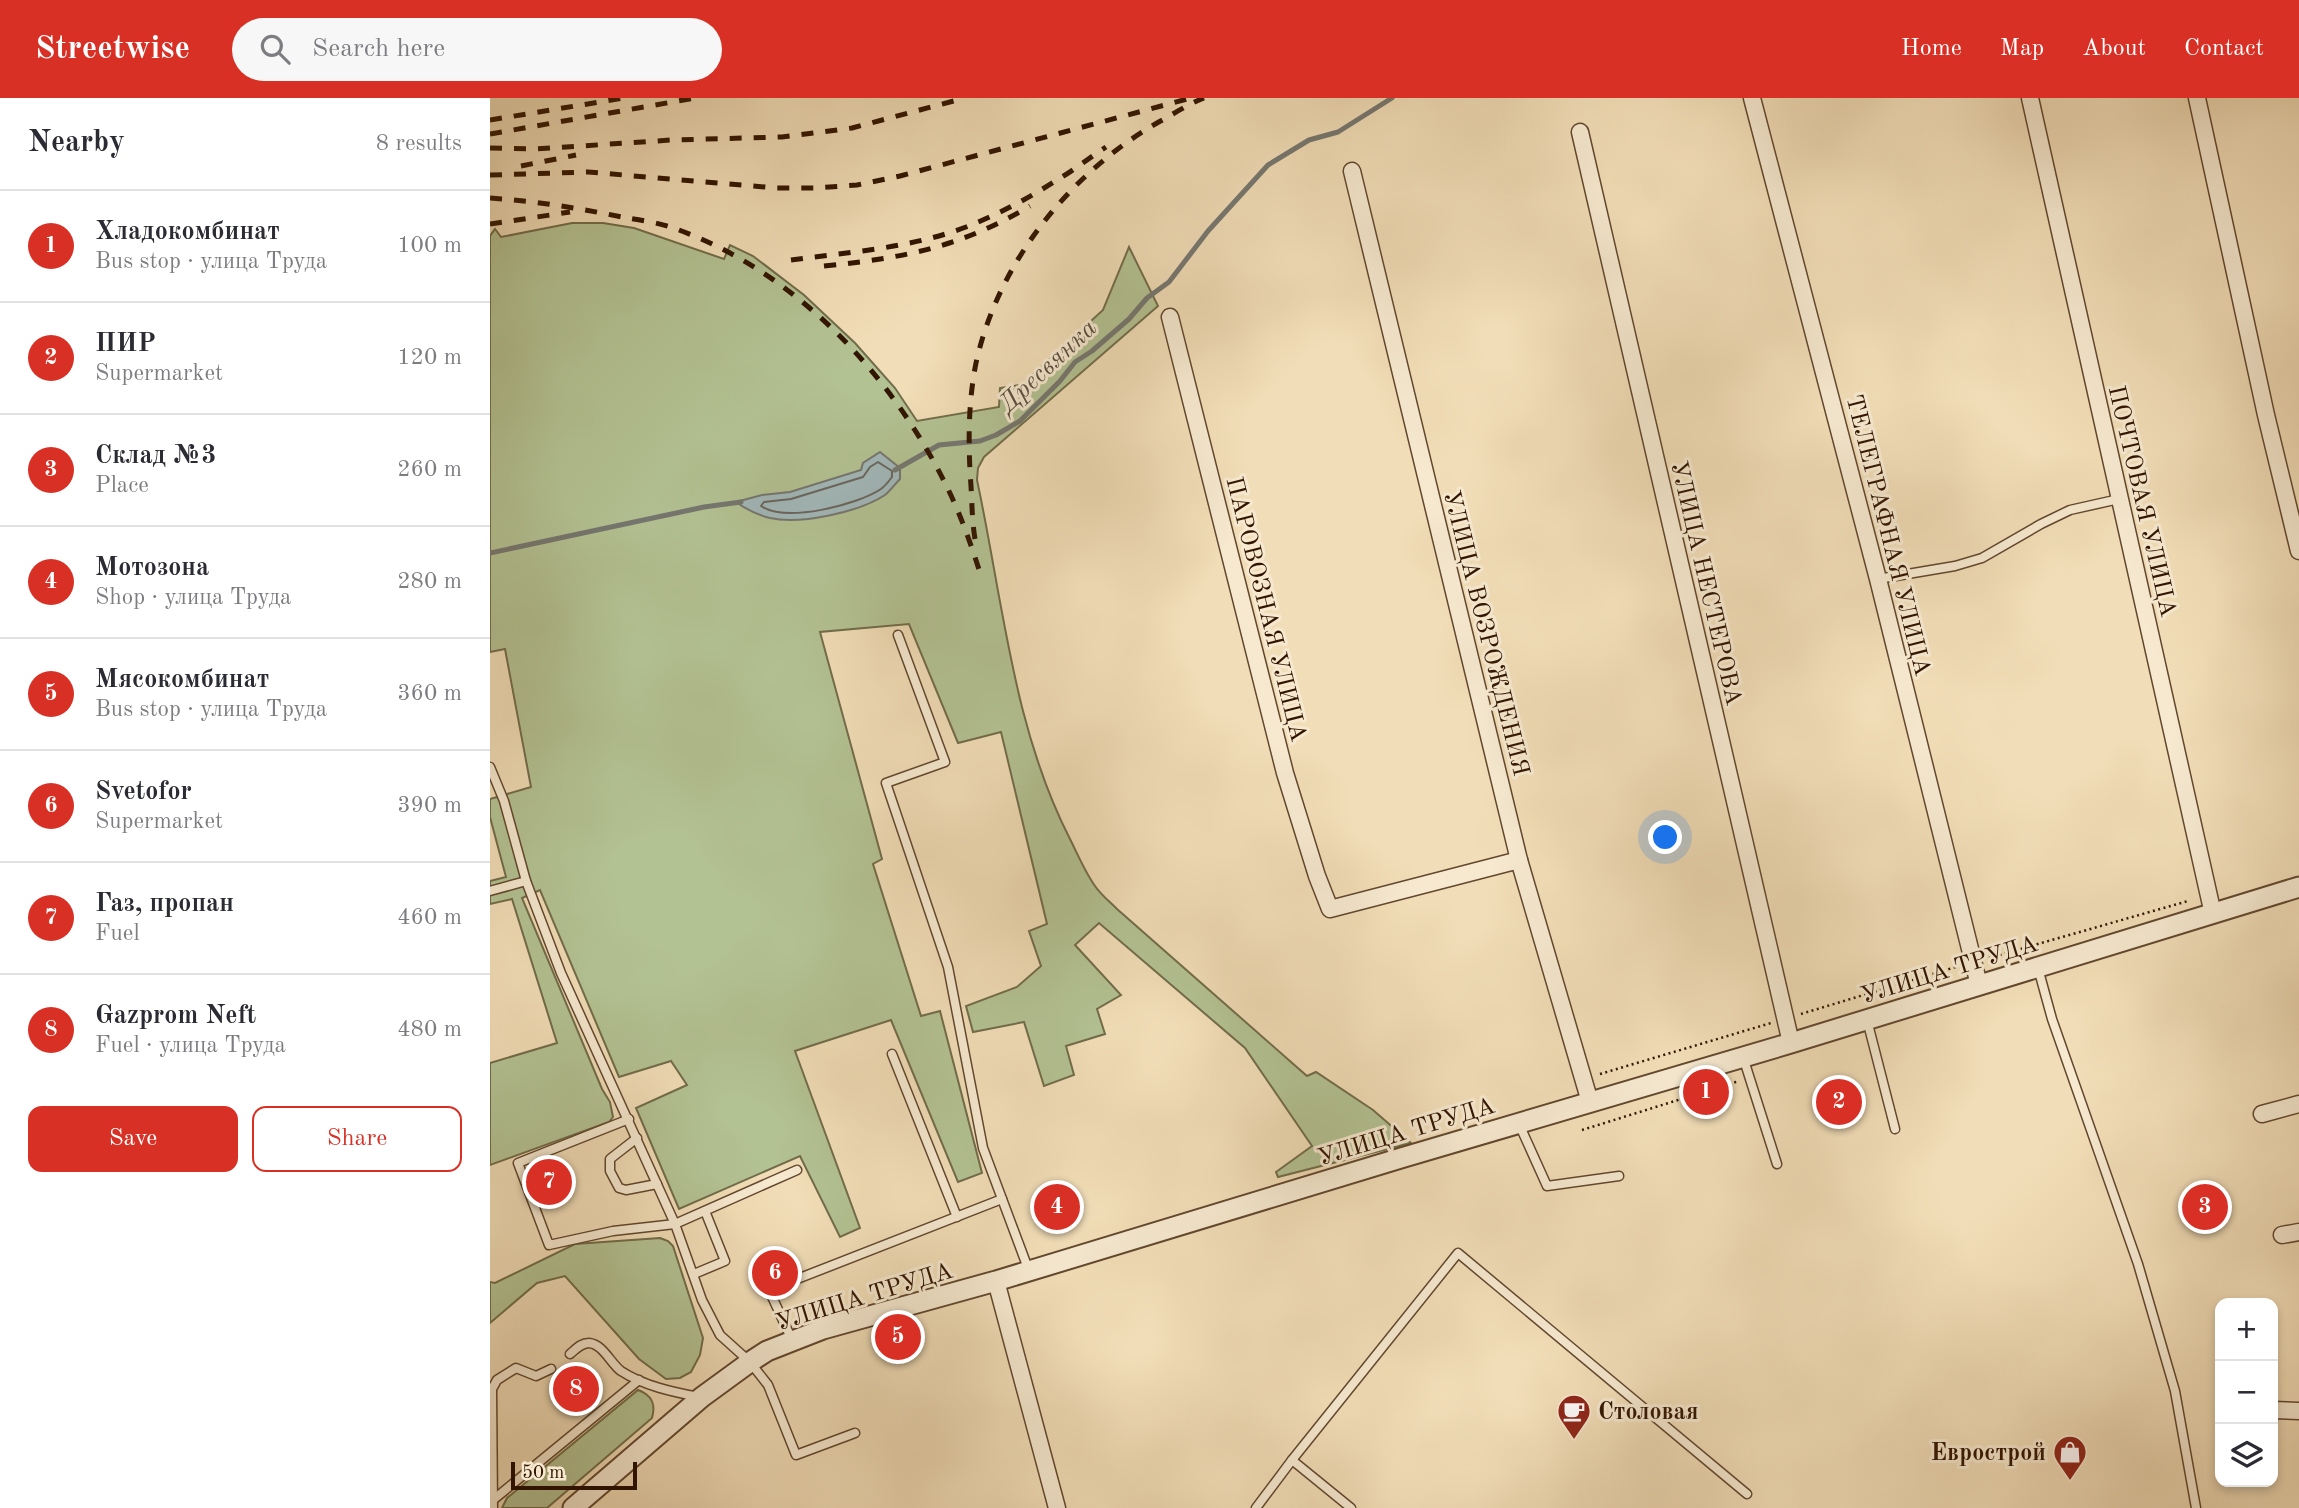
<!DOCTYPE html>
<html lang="en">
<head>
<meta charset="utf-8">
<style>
	:root { --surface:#fff; --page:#f7f7f7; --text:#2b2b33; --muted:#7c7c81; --line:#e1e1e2; --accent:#d93025 }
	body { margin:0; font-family:"Old Standard TT",serif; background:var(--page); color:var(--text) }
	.controls { position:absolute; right:21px; bottom:21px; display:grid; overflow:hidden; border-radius:14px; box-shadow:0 4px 10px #0003 }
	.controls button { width:63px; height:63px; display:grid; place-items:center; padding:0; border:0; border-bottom:2px solid var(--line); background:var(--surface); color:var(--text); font:35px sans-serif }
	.scale { position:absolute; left:21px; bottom:18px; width:126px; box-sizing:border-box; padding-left:7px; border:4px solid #321501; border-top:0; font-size:19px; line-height:24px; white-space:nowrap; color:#321501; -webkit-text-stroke:5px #f6e9d0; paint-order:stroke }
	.you { position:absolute; left:1176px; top:740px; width:24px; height:24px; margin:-18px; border:5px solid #fff; border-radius:50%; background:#1a73e8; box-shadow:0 0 0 10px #1a73e833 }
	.badge { display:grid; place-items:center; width:46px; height:46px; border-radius:50%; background:var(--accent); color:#fff; font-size:23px; font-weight:700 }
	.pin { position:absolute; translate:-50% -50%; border:4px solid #fff; box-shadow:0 2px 7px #0006 }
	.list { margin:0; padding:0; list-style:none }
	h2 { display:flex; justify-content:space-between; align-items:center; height:91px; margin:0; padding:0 28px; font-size:30px }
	h2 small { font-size:23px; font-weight:400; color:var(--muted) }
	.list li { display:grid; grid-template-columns:46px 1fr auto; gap:21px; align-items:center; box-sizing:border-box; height:112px; padding:0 28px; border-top:2px solid var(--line) }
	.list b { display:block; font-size:26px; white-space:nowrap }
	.list p { margin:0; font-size:23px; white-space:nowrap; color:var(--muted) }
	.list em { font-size:23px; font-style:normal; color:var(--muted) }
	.actions { display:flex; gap:14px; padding:21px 28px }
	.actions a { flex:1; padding:16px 0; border:2px solid var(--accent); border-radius:14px; text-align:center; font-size:24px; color:var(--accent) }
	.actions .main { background:var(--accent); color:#fff }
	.icon { flex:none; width:38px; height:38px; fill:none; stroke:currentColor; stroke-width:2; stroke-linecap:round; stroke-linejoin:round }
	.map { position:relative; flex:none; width:1809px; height:1410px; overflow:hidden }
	header { display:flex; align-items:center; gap:42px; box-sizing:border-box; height:98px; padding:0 35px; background:var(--accent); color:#fff }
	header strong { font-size:33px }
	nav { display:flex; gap:38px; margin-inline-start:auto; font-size:24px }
	.search { width:490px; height:63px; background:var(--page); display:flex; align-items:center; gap:18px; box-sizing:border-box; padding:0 24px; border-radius:38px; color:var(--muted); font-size:26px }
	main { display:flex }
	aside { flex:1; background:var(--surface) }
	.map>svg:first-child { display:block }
</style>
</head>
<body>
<header>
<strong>Streetwise</strong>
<div class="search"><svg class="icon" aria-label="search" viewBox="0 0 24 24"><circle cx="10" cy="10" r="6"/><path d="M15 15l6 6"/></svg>Search here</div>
<nav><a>Home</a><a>Map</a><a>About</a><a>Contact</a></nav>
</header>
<main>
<aside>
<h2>Nearby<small>8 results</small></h2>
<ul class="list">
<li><span class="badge">1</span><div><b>Хладокомбинат</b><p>Bus stop · улица Труда</p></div><em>100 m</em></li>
<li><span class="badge">2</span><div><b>ПИР</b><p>Supermarket</p></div><em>120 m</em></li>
<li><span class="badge">3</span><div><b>Склад №3</b><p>Place</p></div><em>260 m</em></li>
<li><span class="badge">4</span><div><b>Мотозона</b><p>Shop · улица Труда</p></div><em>280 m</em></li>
<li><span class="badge">5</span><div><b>Мясокомбинат</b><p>Bus stop · улица Труда</p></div><em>360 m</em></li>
<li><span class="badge">6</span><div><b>Svetofor</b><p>Supermarket</p></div><em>390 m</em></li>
<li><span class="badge">7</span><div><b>Газ, пропан</b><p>Fuel</p></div><em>460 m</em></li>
<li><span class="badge">8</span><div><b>Gazprom Neft</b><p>Fuel · улица Труда</p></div><em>480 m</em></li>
</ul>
<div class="actions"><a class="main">Save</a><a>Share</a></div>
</aside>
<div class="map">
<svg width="1809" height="1410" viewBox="0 0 1809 1410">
	<rect width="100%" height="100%" fill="#f1ddb7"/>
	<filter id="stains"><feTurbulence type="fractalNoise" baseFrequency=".00286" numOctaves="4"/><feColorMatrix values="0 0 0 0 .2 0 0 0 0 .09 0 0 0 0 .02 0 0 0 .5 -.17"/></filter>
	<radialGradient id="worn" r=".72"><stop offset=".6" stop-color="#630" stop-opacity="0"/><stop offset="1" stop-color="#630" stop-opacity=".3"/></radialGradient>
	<g fill="#b3c293" stroke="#726c4a" stroke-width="2">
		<path d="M82,125H113L144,130L234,161L240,147L263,158L314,197L365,245L405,290L427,323L509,309L510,290L537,286V282L613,212L639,149L668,208L494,359L488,370L487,382C513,503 523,630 580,741C588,757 595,774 605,788C611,797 620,804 627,811L817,978L826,974L883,1012L921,1045L788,1079L786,1074L822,1048L755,950L609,825L585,847L631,897L607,911L615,936L576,948L584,977L554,988L534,924L483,934L476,908L527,889L551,868L539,833L557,826L511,634L468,645L419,526L330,534L392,761L383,766L431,918L450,913L492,1075L468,1084L401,922L305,953L370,1130L350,1139L310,1058L189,1111L146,1010L197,987L181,963L129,979L50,792L32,800L112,991L120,1004L123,1019L119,1024L0,1067V965L67,945L22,801L0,806V783L16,779L0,719V701L41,689L15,551L0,554V138L5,131L11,139Z"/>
		<path d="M170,1140L178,1143L183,1148L213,1240L210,1257L201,1274L190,1280L176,1281L149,1261L75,1178L47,1185L0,1225V1184L5,1185L85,1146Z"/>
		<path d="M148,1292C162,1297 166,1306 162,1320L57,1410H12L17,1400Z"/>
	</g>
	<path fill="#a1b8ba" stroke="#757770" stroke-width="2" d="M390,354L410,370V381C405,386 400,393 395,397C369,414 310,427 280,420C267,417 256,411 246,404L272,397L300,394L371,372L373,365Z"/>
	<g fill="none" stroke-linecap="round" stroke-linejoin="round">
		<path stroke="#6a665e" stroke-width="2" d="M388,364L402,373V379C399,383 395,388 391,391C367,407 296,425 271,408L274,404L301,401L373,379L380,369Z"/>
		<g stroke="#757770" stroke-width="5">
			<path d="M405,372L449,347L490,343L506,337L530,323L570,283L585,264L602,253L639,221L657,200L679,184L718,133L778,67L819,42L848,34L902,0"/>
			<path d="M0,455L214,409L251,404"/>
		</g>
		<defs>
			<g id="service">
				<path d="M1388,481L1465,468L1492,460L1551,426L1580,412L1629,401"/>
				<path d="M408,537L455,664L396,685L458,869L493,1050L539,1173"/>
				<path d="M0,669L14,703L36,783L71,875L185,1126L212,1202L230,1237L260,1264L278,1287L306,1357L365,1335"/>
				<path d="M0,793L36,783"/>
				<path d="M1548,870L1562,921L1648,1166L1685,1293L1706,1410"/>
				<path d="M1377,922L1405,1031"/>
				<path d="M402,956L467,1119"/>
				<path d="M1253,959L1287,1066"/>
				<path d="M139,1021L28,1065L59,1147L123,1133L185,1126L307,1072"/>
				<path d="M1029,1026L1057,1088L1129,1078"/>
				<path d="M147,1040L120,1061V1073L129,1090L136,1092L167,1086"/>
				<path d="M204,1176L235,1163L215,1113"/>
				<path d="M302,1242L279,1192L512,1101"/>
				<path d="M80,1256C86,1251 91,1245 99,1245C113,1246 121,1266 131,1273C154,1288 183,1294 209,1299"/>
				<path d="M802,1362L968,1155L1257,1396"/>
				<path d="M3,1402L149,1282"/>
				<path d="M3,1410L2,1291L7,1282L26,1270L46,1278L61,1271"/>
				<path d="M766,1410L802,1362L861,1410"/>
			</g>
			<g id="minor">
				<path d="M1262,0L1388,481L1489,887"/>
				<path d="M1540,0L1723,816"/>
				<path d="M1707,0L1776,317L1809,453"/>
				<path d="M1090,34L1301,945"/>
				<path d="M862,73L1029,762L1100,1004"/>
				<path d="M680,219L795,675L827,778L840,811L1029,762"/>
				<path d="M1772,1016L1809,1006"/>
				<path d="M1792,1137L1809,1134"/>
				<path d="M506,1183L567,1410"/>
				<path d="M1783,1312L1809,1313"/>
			</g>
			<path id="tertiary" d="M83,1410L212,1299L260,1264L277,1253L333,1231L506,1183L911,1060L1301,945L1809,789"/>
		</defs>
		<use href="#service" stroke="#62472e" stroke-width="11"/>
		<use href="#minor" stroke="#62472e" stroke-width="19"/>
		<use href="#tertiary" stroke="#62472e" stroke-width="23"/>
		<g stroke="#321501" stroke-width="2.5" stroke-dasharray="2 3.5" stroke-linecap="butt">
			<path d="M1499,860L1698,803"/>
			<path d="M1311,916L1469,868"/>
			<path d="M1110,976L1281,925"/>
			<path d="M1092,1032L1249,983"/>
		</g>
		<use href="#service" stroke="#f6e9d0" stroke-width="8"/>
		<use href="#minor" stroke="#f6e9d0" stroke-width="16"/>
		<use href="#tertiary" stroke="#f6e9d0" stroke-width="19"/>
		<g stroke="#321501" stroke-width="5" stroke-dasharray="12 12" stroke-linecap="butt">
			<path d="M0,22L134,0"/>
			<path d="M0,36L205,0"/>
			<path d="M0,50L46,51L181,42L292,39L362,30L475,0"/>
			<path d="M31,68L86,57"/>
			<path d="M0,77L98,74L286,90H325L367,87L410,78L701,0"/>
			<path d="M0,100C45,103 88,110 132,119C150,122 171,125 189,132C306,175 401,276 456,387C471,417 482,449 492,481"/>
			<path d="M0,126L80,114"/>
			<path d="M301,162C360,154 421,150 476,129C507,117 539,100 567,82C584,72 599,60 616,49"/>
			<path d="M334,168C414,160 471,149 540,108"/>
			<path d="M485,441C482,423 482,405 481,388C478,347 478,305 486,265C508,165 579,76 667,25C682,17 698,6 714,0"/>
		</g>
	</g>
	<defs>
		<symbol id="cafe-pin" viewBox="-11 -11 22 30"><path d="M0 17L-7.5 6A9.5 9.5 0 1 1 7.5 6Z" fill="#8f2418" stroke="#f6e9d0"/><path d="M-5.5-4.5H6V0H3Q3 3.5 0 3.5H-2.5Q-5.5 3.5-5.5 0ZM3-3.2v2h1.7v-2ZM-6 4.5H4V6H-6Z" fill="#fff"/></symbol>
		<symbol id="shop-pin" viewBox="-11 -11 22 30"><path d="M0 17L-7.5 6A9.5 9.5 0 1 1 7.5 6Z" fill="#8f2418" stroke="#f6e9d0"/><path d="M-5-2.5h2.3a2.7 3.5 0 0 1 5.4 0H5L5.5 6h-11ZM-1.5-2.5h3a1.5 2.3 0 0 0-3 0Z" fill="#fff"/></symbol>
	</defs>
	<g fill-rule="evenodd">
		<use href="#cafe-pin" x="1065" y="1294" width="38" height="52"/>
		<use href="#shop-pin" x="1561" y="1335" width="38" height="52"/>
	</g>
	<g text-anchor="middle" stroke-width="6" stroke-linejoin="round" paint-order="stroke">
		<g font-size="24" fill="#321501" stroke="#f6e9d0">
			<text transform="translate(1653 403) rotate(77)" y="8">ПОЧТОВАЯ УЛИЦА</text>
			<text transform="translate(1399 437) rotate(76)" y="8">ТЕЛЕГРАФНАЯ УЛИЦА</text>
			<text transform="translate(1217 485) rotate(77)" y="8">УЛИЦА НЕСТЕРОВА</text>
			<text transform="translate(777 511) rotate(76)" y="8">ПАРОВОЗНАЯ УЛИЦА</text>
			<text transform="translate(997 535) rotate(76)" y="8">УЛИЦА ВОЗРОЖДЕНИЯ</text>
			<text transform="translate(1459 871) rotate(-17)" y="8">УЛИЦА ТРУДА</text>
			<text transform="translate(916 1033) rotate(-17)" y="8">УЛИЦА ТРУДА</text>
			<text transform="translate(374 1198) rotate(-17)" y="8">УЛИЦА ТРУДА</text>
		</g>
		<g font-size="24" font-weight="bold" fill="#321501" stroke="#f6e9d0" text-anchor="start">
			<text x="1108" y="1321">Столовая</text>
			<text x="1556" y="1362" text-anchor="end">Еврострой</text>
		</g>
		<g font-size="26" font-style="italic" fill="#594e42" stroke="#f6e9d0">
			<text transform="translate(557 267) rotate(-43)" y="9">Дресвянка</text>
		</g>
	</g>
	<rect width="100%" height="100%" filter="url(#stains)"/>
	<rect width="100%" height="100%" fill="url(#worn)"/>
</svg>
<div class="controls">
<button>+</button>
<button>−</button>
<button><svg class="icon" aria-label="layers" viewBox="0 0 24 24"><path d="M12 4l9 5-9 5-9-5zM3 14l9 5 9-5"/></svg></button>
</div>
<div class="scale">50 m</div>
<div class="you"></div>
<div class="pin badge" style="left:1216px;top:994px">1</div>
<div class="pin badge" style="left:1349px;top:1004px">2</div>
<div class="pin badge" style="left:1715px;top:1109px">3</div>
<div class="pin badge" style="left:567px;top:1109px">4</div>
<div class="pin badge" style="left:408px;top:1239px">5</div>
<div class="pin badge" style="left:285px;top:1175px">6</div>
<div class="pin badge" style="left:59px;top:1084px">7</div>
<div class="pin badge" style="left:86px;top:1291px">8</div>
</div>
</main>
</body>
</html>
